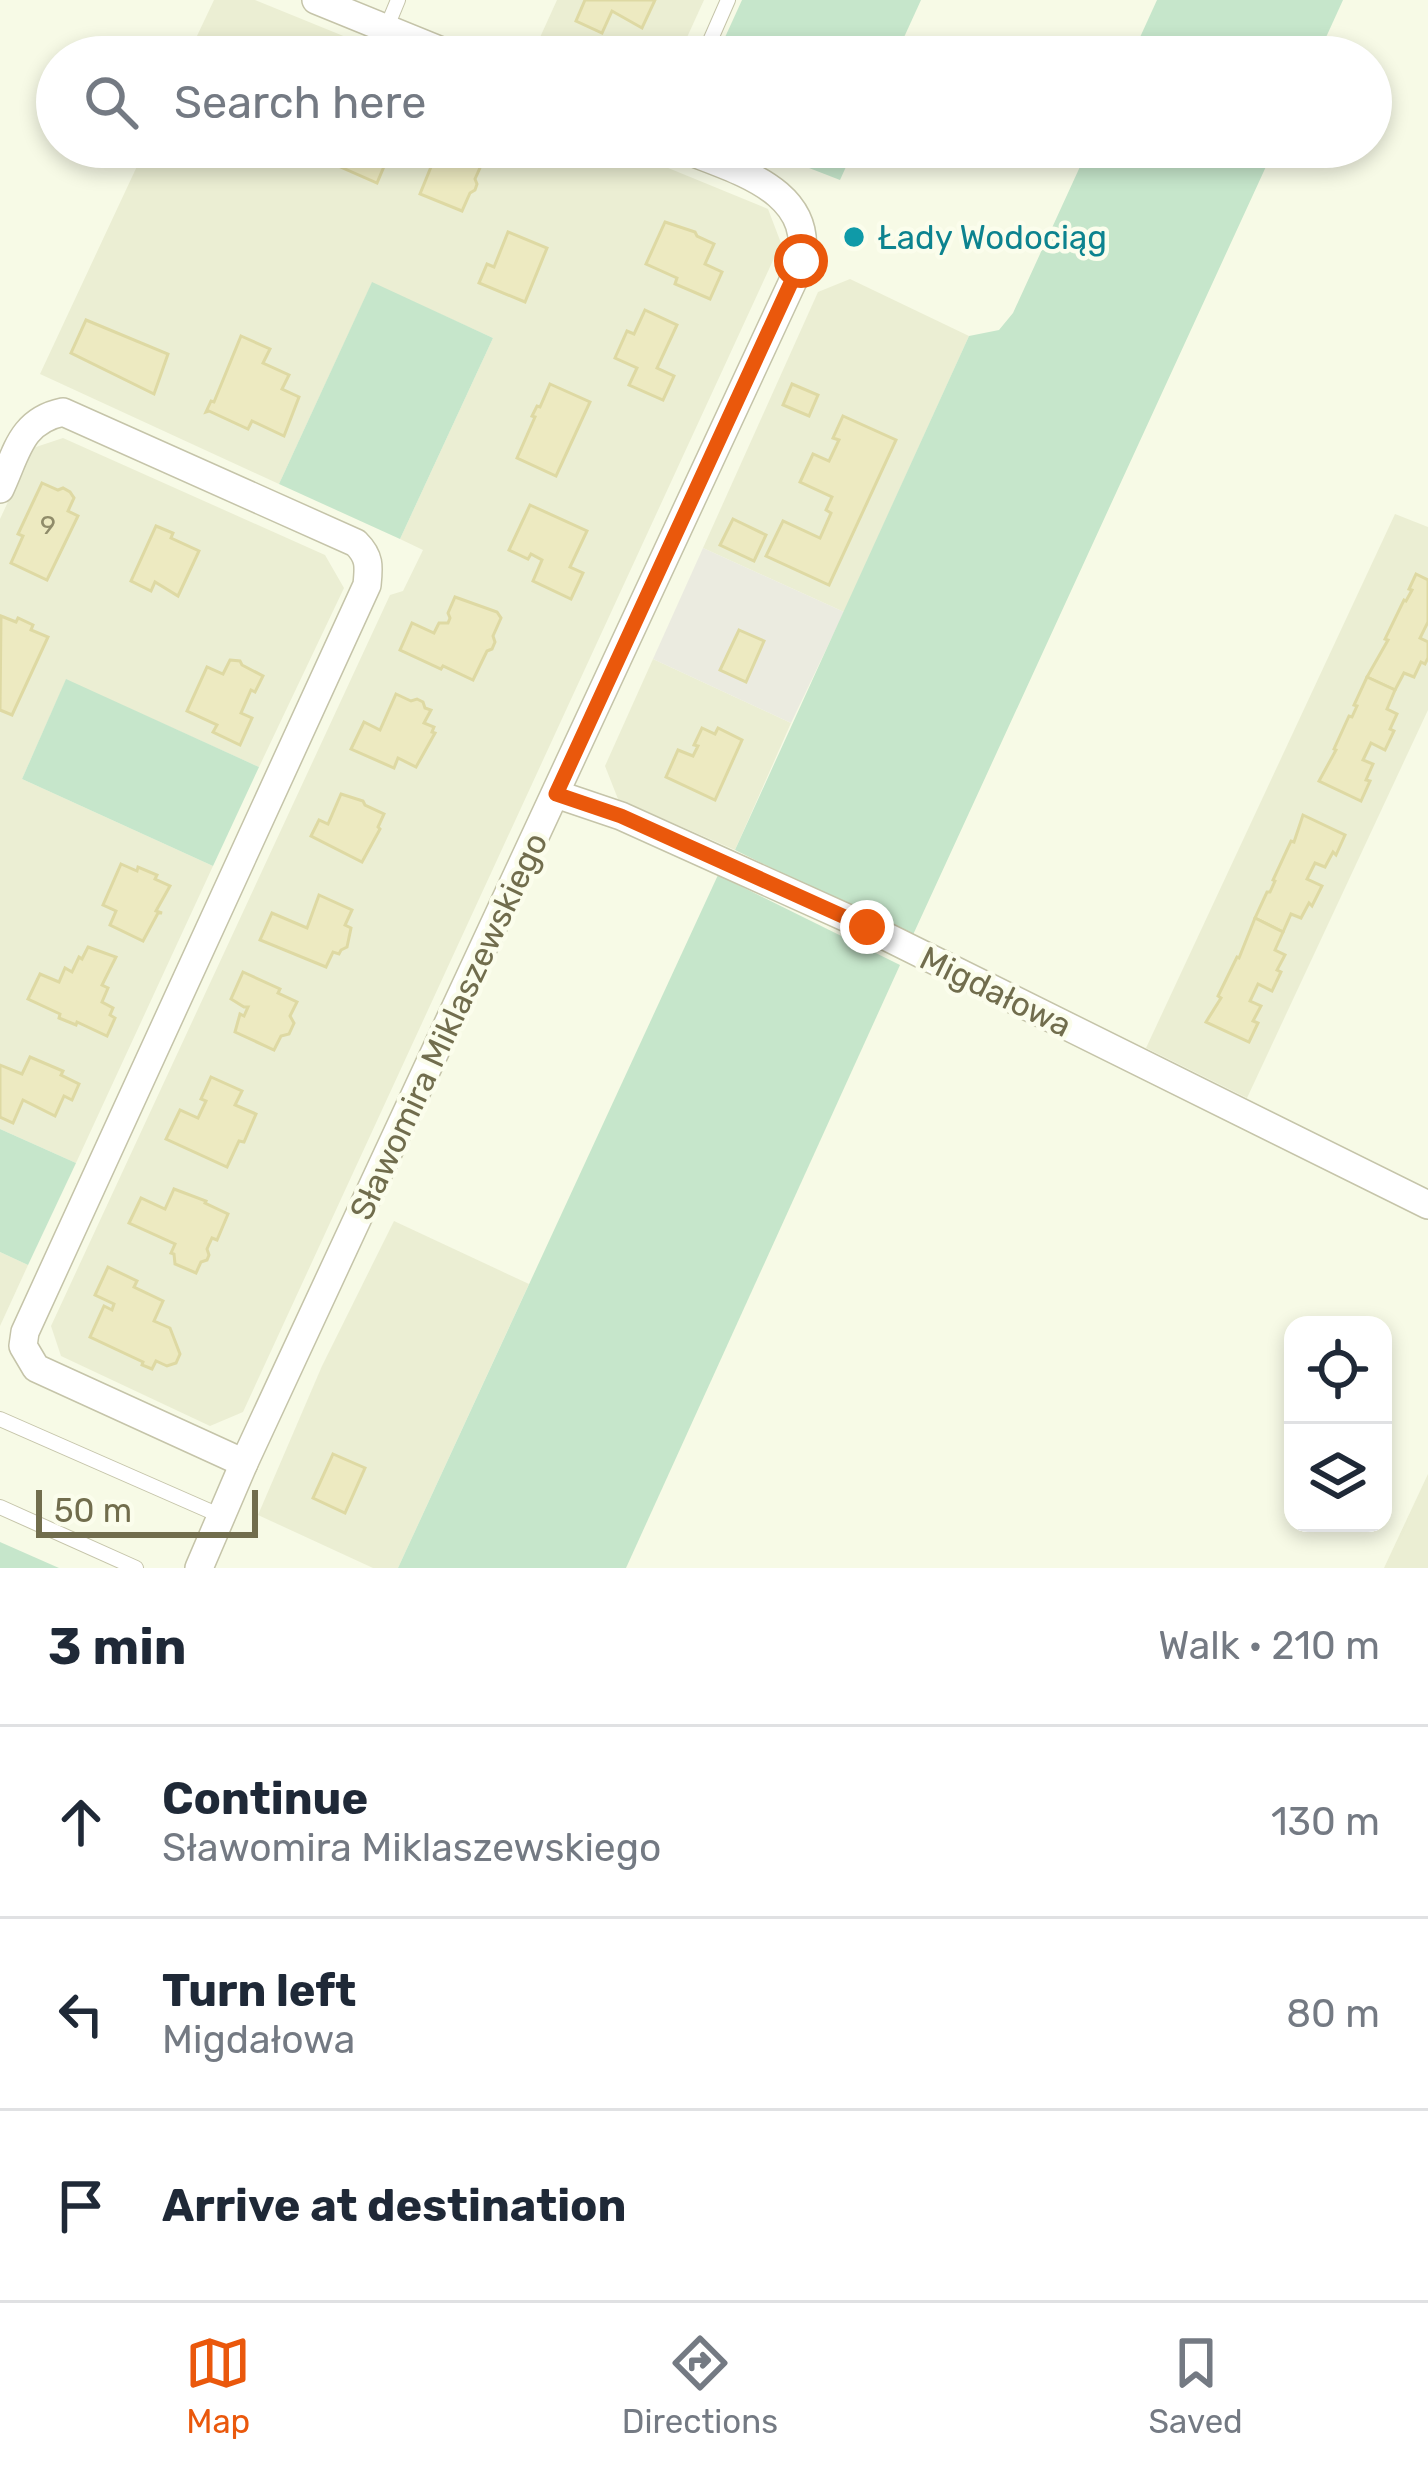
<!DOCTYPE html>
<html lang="en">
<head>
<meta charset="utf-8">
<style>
	:root { --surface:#fff; --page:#f6f6f7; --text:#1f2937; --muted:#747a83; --line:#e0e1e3; --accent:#ea580c }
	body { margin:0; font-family:Rubik,sans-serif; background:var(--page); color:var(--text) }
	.controls { position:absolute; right:36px; bottom:36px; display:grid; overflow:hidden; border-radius:24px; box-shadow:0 6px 18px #0003 }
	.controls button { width:108px; height:108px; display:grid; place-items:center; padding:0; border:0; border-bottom:3px solid var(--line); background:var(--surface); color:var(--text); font:60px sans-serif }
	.scale { position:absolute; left:36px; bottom:30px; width:222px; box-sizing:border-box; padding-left:12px; border:6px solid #716d4d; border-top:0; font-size:33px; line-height:42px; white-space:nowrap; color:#716d4d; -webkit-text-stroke:9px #fbfdec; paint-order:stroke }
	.stop { position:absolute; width:36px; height:36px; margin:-27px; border:9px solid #ea580c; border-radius:50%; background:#fff }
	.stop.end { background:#ea580c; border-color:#fff; box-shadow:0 3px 12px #0008 }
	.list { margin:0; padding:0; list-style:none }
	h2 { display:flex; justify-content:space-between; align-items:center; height:156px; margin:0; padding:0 48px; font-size:51px }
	h2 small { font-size:39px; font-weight:400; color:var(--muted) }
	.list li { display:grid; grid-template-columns:78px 1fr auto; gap:36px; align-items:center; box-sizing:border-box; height:192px; padding:0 48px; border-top:3px solid var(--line) }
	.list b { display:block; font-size:45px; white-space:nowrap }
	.list p { margin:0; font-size:39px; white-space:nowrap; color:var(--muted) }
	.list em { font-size:39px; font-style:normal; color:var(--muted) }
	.icon { flex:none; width:66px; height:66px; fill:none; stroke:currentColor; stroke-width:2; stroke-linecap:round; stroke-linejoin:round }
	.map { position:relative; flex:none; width:1428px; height:1568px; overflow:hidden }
	.search { position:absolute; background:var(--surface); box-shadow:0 6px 18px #0003; left:36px; right:36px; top:36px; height:132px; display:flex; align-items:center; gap:30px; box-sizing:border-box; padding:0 42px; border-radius:66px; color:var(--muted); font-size:45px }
	.sheet { height:732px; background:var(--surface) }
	nav { display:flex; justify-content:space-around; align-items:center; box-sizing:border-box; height:168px; border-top:3px solid var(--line); background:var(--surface); font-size:33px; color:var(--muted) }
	nav a { display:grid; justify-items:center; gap:6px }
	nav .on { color:var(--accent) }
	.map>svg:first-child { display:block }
</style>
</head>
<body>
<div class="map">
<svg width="1428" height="1568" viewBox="0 0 1428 1568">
	<rect width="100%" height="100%" fill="#f7fae6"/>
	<g fill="#ebeed3">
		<path d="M214,0H255L395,57H187Z"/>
		<path d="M557,0H704L678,57H538L532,55Z"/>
		<path d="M146,147H617L768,209L781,243L243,1412L210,1426L61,1356L51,1326L390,595L403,591L423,550L400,539L493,338L372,283L279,484L40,374Z"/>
		<path d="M850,279L969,336L844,612L703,548L818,292Z"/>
		<path d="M63,438L325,555L344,588L259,767L66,680L22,779L213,866L76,1163L0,1129V519L33,448Z"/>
		<path d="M1395,514L1428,527V710L1247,1098L1146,1048Z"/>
		<path d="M653,659L791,723L735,850L618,799L605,766Z"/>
		<path d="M394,1221L529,1284L398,1568H373L258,1515L322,1366Z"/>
		<path d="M0,1252L28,1265L0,1326Z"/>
		<path d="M1428,1474V1568H1384Z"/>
	</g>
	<path fill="#ebebe0" d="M703,548L844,612L791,723L653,659Z"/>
	<g fill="#c6e6cb">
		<path d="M742,0H921L895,57H716Z"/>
		<path d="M1157,0H1343L1317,57H1131Z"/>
		<path d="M755,147H855L840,180Z"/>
		<path d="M1089,147H1275L912,937L735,850L969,336L999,330L1013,313Z"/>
		<path d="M372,282L493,338L400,539L279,484Z"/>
		<path d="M66,679L259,767L213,866L22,779Z"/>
		<path d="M718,875L900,965L626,1568H398Z"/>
		<path d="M0,1129L76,1163L28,1265L0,1252Z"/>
		<path d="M0,1542L59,1568H0Z"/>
	</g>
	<g fill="#edeac1" stroke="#ded9a3" stroke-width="3">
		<path d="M585,0H655L642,28L612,11L602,33L576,21Z"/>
		<path d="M244,45L262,54L265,57H239Z"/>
		<path d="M333,147H399L394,160L388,157L377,183L327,161Z"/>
		<path d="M433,147H465L463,153L483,161L475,179L477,184L475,190L470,193L462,211L420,194L433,162L428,159Z"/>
		<path d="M665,222L695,232L697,236L714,244L705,264L722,272L710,299L675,284L677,278L646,264Z"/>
		<path d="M853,228L862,232L855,246L846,242Z"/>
		<path d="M508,232L547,248L525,302L479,283L487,264L494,267Z"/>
		<path d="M645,310L677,325L657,368L674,376L663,400L629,385L637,368L615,358L627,331L634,334Z"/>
		<path d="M86,320L168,354L154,394L71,353Z"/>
		<path d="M241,336L270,349L263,363L289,375L282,389L299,397L284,436L252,421L248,429L209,411L206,412L211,401L214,402Z"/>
		<path d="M550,384L590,402L556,476L517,458L535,417L532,416L537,406L540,407Z"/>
		<path d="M792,384L818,395L809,416L783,405Z"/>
		<path d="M843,416L896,440L829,585L766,556L783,521L820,538L831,513L826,510L832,497L800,482L813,454L829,461L839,440L833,438Z"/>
		<path d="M42,483L58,490L63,488L70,492L74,498L68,511L78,516L47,580L11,563L23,536L18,534Z"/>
		<path d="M530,505L587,531L570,567L583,573L571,599L533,581L542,560L531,554L528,559L509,550Z"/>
		<path d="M733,519L766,535L754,561L720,545Z"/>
		<path d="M156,526L173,533L171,538L199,551L178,596L155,582L151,591L131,581Z"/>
		<path d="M1416,574L1428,580V622L1420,638L1428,642V658L1425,664L1421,662L1414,677L1404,673L1395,690L1367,677L1388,640L1385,639L1404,600L1406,601L1412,590L1409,589Z"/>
		<path d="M455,597L497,612L501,618L493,636L495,642L492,649L487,651L473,680L443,666L441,669L400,650L412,623L434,633L439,623H448L450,618L448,613Z"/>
		<path d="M1,616L16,622L18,618L33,625L31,630L48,637L12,715L0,710Z"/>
		<path d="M739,630L764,641L746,682L720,670Z"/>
		<path d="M230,660L240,661L242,665L263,676L255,692L251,690L241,713L252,718L240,745L213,732L217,725L187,711L207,667L223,674Z"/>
		<path d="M1367,677L1395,690L1387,709L1397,714L1390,729L1394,731L1385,750L1371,743L1363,760L1373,764L1366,780L1370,781L1361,801L1319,781L1336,750L1334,749L1349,716L1352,717L1357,706L1354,705Z"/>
		<path d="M396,694L411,701L417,699L423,702L425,708L431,710L424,723L434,727L432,732L435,733L416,767L398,758L394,768L351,749L364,722L380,730Z"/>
		<path d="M702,728L715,734L718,728L742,740L715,800L666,777L678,750L693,756L698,746L694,745Z"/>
		<path d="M341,794L363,801L365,805L384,814L378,827L380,829L362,862L311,836L319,820L328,824Z"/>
		<path d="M1303,815L1345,835L1336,855L1333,852L1325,867L1315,863L1307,879L1322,886L1312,906L1309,903L1301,918L1291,914L1283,932L1255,918L1267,892H1270L1275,881L1273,880L1291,841L1294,842Z"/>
		<path d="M121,864L137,871L138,867L157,875L155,879L170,886L156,911L162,913H158L143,941L110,925L116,911L103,905Z"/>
		<path d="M319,895L352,910L345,925L351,928L347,947L341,950L339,954L333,952L326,967L260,940L272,913L307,928Z"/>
		<path d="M1255,918L1283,932L1275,950L1285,955L1277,970L1281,972L1272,991L1258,984L1250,1001L1261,1006L1253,1021L1258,1023L1249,1042L1206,1022L1221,998L1218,996L1237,957L1239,958Z"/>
		<path d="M88,947L116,957L102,985L108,988L102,1002L113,1008L110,1015L115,1018L107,1036L77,1022L76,1025L59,1018L60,1014L28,999L40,974L59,982L65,968L72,972L79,957L82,959Z"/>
		<path d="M243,972L280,989L278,993L297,1002L290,1016L294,1023L289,1034L281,1036L274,1050L235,1032L240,1014L244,1016L248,1007H244L231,999Z"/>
		<path d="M30,1057L63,1071L61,1075L79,1084L72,1100L64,1096L55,1116L23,1100L13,1123L0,1117V1065L22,1074Z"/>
		<path d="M211,1077L242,1091L235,1105L256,1114L244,1142L239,1141L227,1167L166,1139L180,1110L198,1118L206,1101L201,1099Z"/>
		<path d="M174,1189L206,1201L205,1203L228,1214L217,1240L212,1238L207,1249L209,1255L207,1260L201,1262L196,1273L175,1264L174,1254L171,1253L175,1244L129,1223L141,1198L165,1209Z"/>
		<path d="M108,1267L137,1281L134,1287L163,1301L154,1321L170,1328L180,1354L176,1363L167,1366L156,1361L152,1369L142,1365L143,1362L90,1337L104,1306L112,1310L114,1304L95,1295Z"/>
		<path d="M333,1454L365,1468L345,1513L313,1498Z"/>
	</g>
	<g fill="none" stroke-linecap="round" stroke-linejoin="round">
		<defs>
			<g id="lane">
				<path d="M386,29L398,0"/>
				<path d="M703,57L728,0"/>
				<path d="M0,1419L221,1516"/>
				<path d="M0,1507L136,1568"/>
			</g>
			<g id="street">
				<path d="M316,0L456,57"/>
				<path d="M0,489C17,453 20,421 63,412L356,543C370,557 369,566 367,585L25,1332L23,1346L36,1368L244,1463"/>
				<path d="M556,794L621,816L867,927L1428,1205"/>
				<path d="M199,1568L244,1463L799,268C821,189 733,170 679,147"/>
			</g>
		</defs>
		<use href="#lane" stroke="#c5c4a9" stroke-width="16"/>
		<use href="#street" stroke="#c5c4a9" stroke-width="30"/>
		<use href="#lane" stroke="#fff" stroke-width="14"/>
		<use href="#street" stroke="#fff" stroke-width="27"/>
	</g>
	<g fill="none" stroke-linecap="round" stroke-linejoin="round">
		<path stroke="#ea580c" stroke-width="15" d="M801,261L556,794L621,816L867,927"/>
	</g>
	<circle fill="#0f9aa8" stroke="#fbfdec" stroke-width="4.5" cx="854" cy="237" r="12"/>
	<g text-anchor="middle" stroke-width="9" stroke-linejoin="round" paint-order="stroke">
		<g font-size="27" fill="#908c6a">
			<text x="48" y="534">9</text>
		</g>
		<g font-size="33" fill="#0d838f" stroke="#fbfdec" text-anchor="start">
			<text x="878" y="249">Łady Wodociąg</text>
		</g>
		<g font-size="33" fill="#716d4d" stroke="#fbfdec">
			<text transform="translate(996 991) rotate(26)" y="12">Migdałowa</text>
			<text transform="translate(448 1026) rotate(-65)" y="12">Sławomira Miklaszewskiego</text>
		</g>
	</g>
</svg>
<div class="controls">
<button><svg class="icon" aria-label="locate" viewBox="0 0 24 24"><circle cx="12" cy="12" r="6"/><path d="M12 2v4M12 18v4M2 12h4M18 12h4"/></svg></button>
<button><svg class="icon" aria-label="layers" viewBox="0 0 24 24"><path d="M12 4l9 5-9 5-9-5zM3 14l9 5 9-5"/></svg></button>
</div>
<div class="scale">50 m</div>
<div class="stop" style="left:801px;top:261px"></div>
<div class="stop end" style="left:867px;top:927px"></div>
<div class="search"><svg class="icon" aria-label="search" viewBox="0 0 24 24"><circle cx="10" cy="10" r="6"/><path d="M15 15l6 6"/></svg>Search here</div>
</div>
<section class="sheet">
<h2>3 min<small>Walk · 210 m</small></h2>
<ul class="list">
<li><svg class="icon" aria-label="ahead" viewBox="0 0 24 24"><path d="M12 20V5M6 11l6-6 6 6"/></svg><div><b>Continue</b><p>Sławomira Miklaszewskiego</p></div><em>130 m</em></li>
<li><svg class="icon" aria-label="left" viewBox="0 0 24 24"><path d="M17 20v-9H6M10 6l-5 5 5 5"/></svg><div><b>Turn left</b><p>Migdałowa</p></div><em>80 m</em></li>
<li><svg class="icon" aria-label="arrive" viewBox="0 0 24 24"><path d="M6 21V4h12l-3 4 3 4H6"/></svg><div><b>Arrive at destination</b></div></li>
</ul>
</section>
<nav>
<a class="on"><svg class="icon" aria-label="map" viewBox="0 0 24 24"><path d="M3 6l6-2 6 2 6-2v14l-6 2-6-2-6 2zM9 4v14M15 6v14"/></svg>Map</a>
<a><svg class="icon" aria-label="directions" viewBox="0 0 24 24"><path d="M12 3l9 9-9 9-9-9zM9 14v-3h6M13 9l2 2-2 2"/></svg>Directions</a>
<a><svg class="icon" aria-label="saved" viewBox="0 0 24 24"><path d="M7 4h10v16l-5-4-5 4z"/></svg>Saved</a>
</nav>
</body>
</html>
